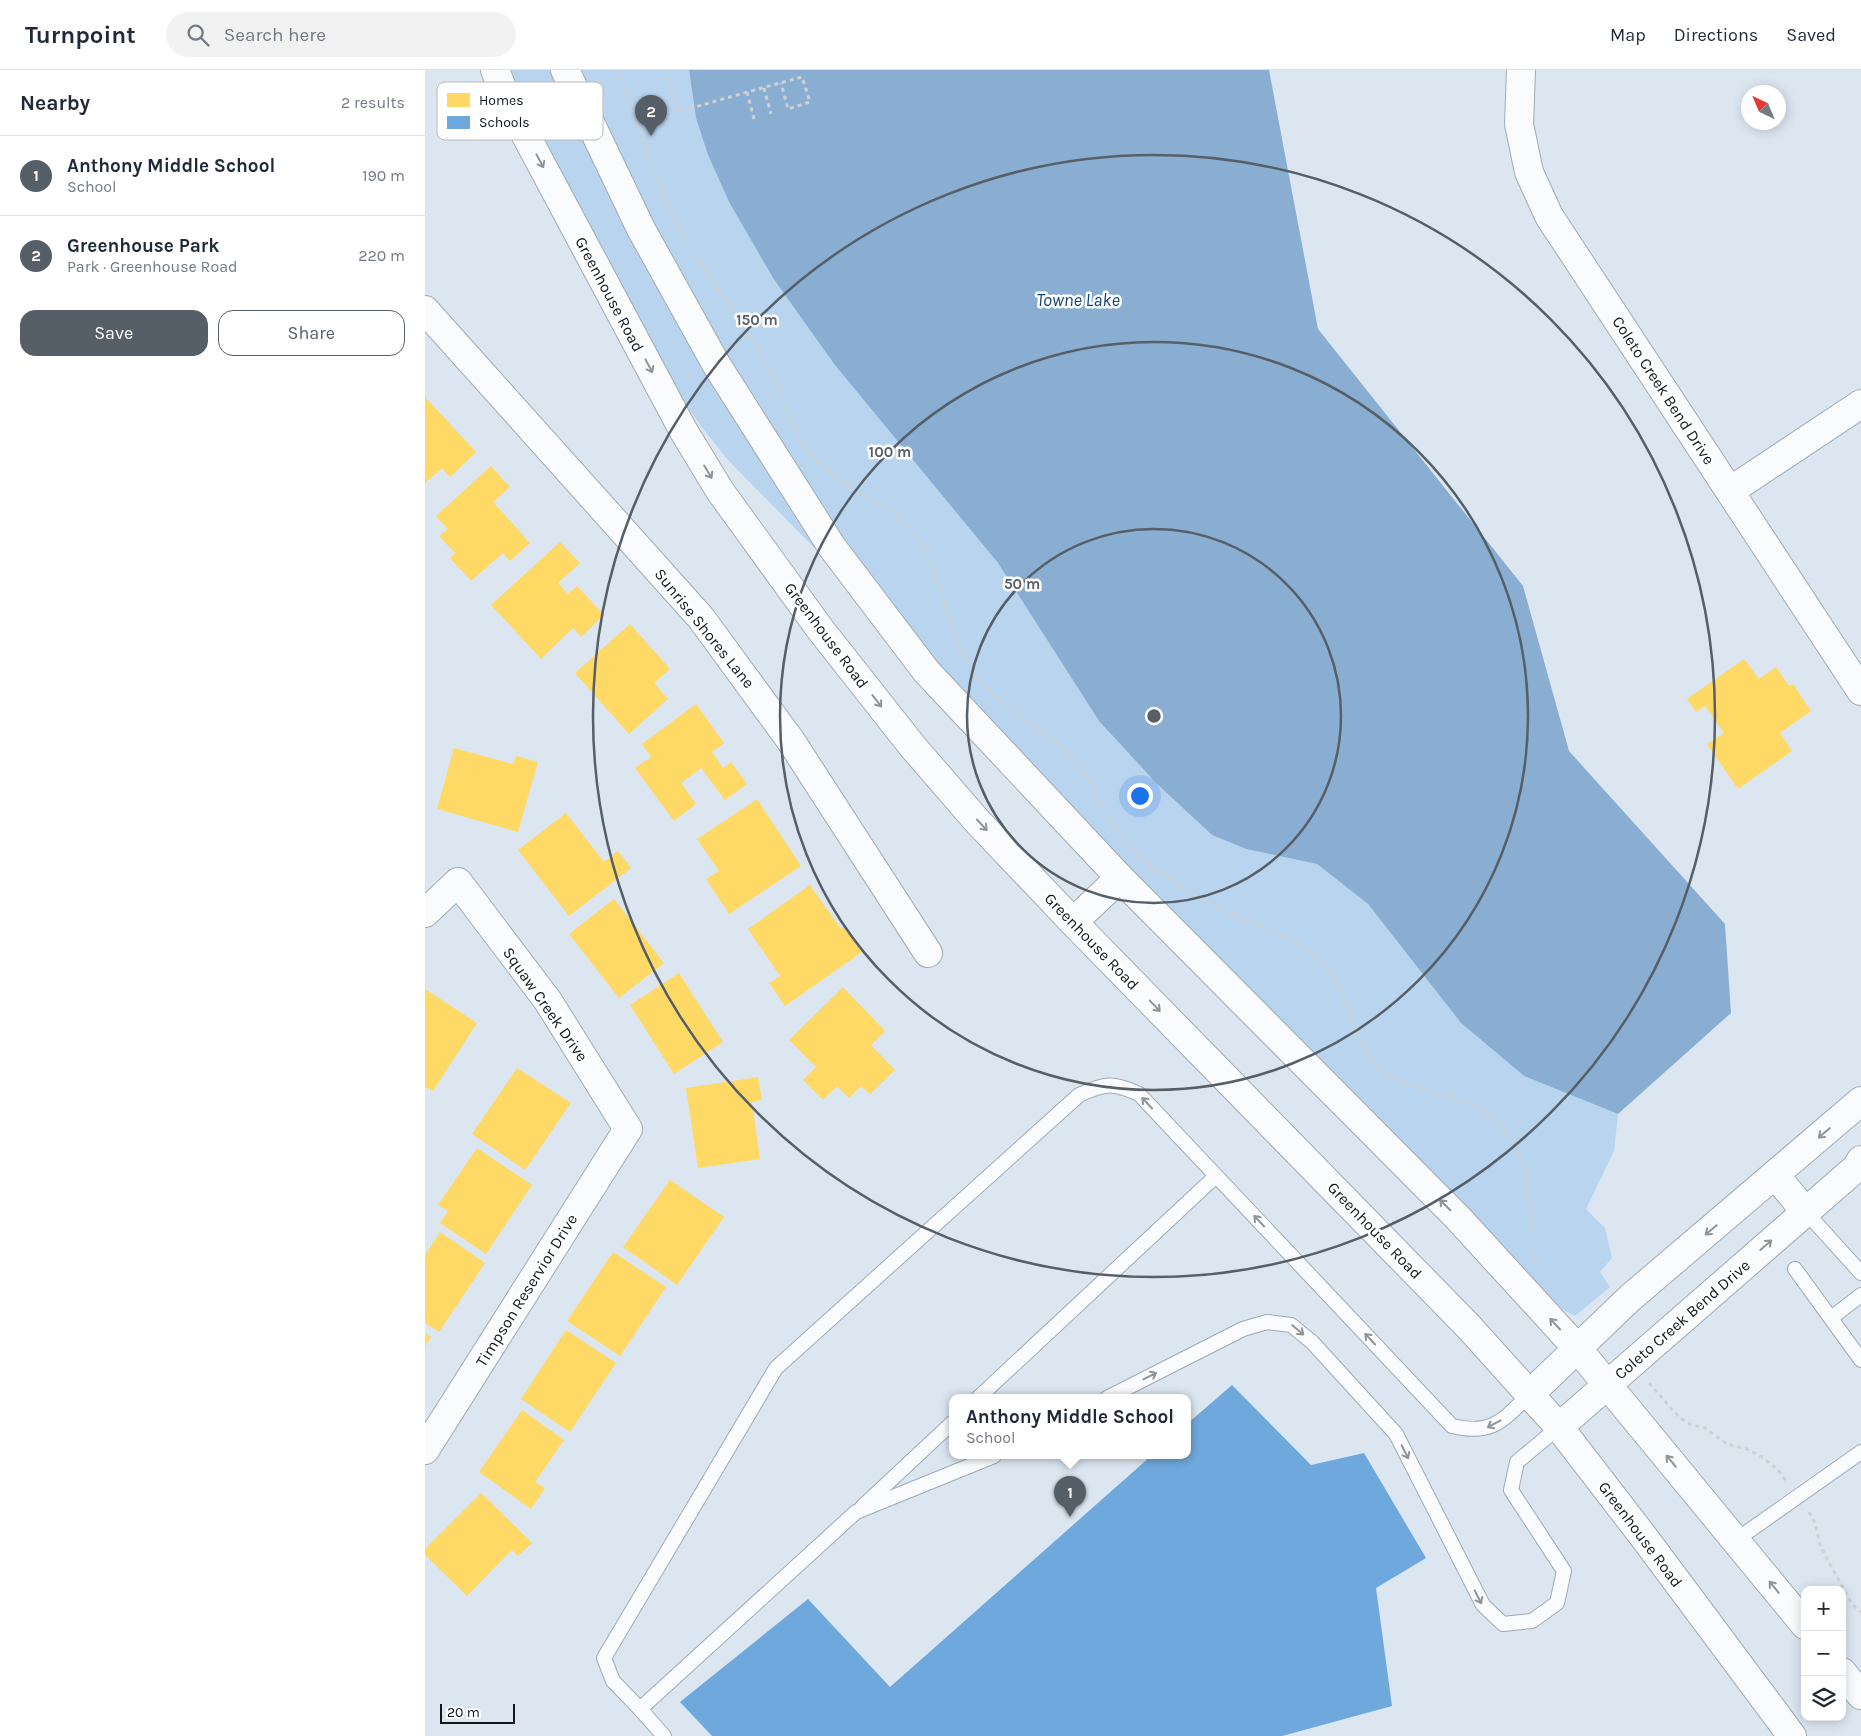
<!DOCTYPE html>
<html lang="en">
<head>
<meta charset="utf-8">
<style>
	:root { --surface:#fff; --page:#f2f2f3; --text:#1f2937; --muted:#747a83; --line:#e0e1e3; --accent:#565f68 }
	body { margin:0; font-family:Karla,sans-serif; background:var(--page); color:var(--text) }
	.controls { position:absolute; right:15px; bottom:15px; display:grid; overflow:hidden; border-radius:10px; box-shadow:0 2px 12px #0003 }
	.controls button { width:45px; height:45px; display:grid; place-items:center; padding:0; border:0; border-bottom:1px solid var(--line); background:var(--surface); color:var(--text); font:25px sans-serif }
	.compass { position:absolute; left:1316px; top:15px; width:45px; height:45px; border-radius:50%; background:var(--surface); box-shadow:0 2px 12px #0003; rotate:316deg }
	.scale { position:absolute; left:15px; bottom:12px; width:75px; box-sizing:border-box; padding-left:5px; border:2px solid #0e171f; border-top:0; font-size:14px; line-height:18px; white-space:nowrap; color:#0e171f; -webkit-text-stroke:4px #fff; paint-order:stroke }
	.you { position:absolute; left:714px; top:725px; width:18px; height:18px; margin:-12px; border:4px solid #fff; border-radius:50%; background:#1a73e8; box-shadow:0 0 0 8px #1a73e833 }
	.badge { display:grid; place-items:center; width:32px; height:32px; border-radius:50%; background:var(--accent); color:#fff; font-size:16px; font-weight:700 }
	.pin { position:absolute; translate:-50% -41px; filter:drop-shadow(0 1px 2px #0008) }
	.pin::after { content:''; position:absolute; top:26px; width:18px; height:15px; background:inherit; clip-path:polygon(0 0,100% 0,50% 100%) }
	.popup { position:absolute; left:524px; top:1324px; width:242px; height:65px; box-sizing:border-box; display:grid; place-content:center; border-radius:10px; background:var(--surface); filter:drop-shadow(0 1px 4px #0005); font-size:16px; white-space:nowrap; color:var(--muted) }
	.popup b { font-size:19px; color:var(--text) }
	.popup::after { content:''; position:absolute; left:50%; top:100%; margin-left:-10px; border:10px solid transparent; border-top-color:var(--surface) }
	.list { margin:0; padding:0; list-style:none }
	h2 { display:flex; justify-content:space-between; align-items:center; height:65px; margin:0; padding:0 20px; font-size:21px }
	h2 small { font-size:16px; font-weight:400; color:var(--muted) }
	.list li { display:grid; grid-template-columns:32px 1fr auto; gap:15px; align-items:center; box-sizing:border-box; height:80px; padding:0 20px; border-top:1px solid var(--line) }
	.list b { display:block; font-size:19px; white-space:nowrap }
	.list p { margin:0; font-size:16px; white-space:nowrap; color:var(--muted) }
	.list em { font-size:16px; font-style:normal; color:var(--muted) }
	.actions { display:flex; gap:10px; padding:15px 20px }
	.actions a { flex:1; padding:11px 0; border:1px solid var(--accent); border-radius:15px; text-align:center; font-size:18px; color:var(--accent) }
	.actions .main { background:var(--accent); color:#fff }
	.icon { flex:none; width:28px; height:28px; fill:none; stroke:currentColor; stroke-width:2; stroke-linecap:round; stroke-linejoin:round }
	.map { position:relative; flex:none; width:1436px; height:1666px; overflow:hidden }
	header { display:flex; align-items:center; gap:30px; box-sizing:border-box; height:70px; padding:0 25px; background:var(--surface); border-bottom:1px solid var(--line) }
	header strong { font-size:24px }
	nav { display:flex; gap:28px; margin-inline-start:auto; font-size:18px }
	.search { width:350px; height:45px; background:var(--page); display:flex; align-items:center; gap:12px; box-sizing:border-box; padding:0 18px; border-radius:28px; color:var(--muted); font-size:19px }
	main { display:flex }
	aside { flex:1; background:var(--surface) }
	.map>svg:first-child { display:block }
</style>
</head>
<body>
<header>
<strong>Turnpoint</strong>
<div class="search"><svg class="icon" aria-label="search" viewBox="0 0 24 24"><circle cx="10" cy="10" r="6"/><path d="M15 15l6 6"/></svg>Search here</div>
<nav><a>Map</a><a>Directions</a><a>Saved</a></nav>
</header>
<main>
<aside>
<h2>Nearby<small>2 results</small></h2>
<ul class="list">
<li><span class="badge">1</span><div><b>Anthony Middle School</b><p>School</p></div><em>190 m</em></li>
<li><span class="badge">2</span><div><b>Greenhouse Park</b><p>Park · Greenhouse Road</p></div><em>220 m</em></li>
</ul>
<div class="actions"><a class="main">Save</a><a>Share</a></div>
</aside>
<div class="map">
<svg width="1436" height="1666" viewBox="0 0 1436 1666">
	<rect width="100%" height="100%" fill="#dce6f1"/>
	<path fill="#b9d4ef" d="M85,0H264L271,48L283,85L304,132L348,208L573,493L674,651L732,714L787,765L821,779L892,794L943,834L1036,953L1099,1006L1193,1044L1189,1081L1161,1139L1180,1158L1187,1188L1175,1202L1185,1217L1150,1246L1137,1239L303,390L275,355L248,315L136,109Z"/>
	<path fill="#89aed2" d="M264,0H844L893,259L1098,516L1144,681L1300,854L1306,943L1193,1044L1099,1006L1036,953L943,834L892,794L821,779L787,765L732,714L674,651L573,493L410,295L348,208L304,132L283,85L271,48Z"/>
	<g fill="#ffd966">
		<path d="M0,327L51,382L25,407L17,398L0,413Z"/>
		<path d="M66,396L85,417L68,432L105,473L85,491L78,483L46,511L25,488L30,483L14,466L23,459L11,446Z"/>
		<path d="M135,472L155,493L133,513L143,524L152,516L179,545L156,567L148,558L116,589L66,535Z"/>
		<path d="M205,554L245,599L229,613L243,629L204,664L150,603Z"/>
		<path d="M1319,589L1334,609L1351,597L1364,616L1368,614L1386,641L1355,663L1367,681L1313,719L1282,674L1299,663L1280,636L1271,642L1262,629Z"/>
		<path d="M271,634L299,673L287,682L298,698L306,692L322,714L300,730L276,698L256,713L271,734L249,751L210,698L226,687L217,674Z"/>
		<path d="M29,678L88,694L91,686L113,692L93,762L12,739Z"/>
		<path d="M332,729L376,796L304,844L281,809L294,801L272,769Z"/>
		<path d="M141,743L179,792L193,781L206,798L144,846L93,780Z"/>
		<path d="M385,815L416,859L419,857L437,882L360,936L344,913L355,906L323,859Z"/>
		<path d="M189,829L239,893L194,928L144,864Z"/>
		<path d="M254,903L298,972L249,1004L205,935Z"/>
		<path d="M418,917L460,961L446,975L470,1000L445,1024L436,1016L424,1028L412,1016L398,1030L378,1010L391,997L364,970Z"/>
		<path d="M0,919L52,953L8,1021L0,1017Z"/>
		<path d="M92,998L146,1033L100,1100L47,1064Z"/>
		<path d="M333,1007L337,1030L327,1032L335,1089L273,1098L261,1018Z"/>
		<path d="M52,1078L107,1115L61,1184L15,1153L23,1141L13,1135Z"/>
		<path d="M245,1110L299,1147L252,1215L198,1177Z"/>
		<path d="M15,1162L60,1193L14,1262L0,1253V1185Z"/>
		<path d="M188,1182L241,1217L195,1286L142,1251Z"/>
		<path d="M141,1260L191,1293L145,1362L96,1329Z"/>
		<path d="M0,1263L6,1267L0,1276Z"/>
		<path d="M97,1340L139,1370L110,1412L120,1418L106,1439L54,1402Z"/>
		<path d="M56,1423L107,1473L93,1486L87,1480L42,1526L0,1485V1479Z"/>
	</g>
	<path fill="#6fa8dc" d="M807,1315L886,1395L939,1383L1001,1488L951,1518L967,1636L857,1666H287L255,1632L383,1529L465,1617L726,1386H762V1354Z"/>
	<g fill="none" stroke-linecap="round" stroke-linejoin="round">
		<defs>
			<g id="lane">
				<path d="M1380,1141L1436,1203"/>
				<path d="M1370,1199L1436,1290"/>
				<path d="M1406,1248L1436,1225"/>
				<path d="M553,1328L791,1106"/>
				<path d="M682,1328L818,1259L842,1252L866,1255L887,1272L971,1364L1058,1535L1078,1554L1107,1551L1132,1533L1139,1501L1086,1420L1092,1392L1134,1357"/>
				<path d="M569,1386L431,1442L215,1639L188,1611L179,1588L351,1298L654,1025C680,1013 688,1012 714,1024L1027,1356C1068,1366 1078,1350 1106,1323"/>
				<path d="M437,1437L528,1352"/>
				<path d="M1311,1470L1436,1382"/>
				<path d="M215,1639L239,1666"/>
			</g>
			<g id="street">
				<path d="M1096,0L1094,54L1104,102L1124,146L1436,621"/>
				<path d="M0,240L276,548L366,671L503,883"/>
				<path d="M1305,421L1436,334"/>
				<path d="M0,843L33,812L123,931L203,1059L0,1380"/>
				<path d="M1350,1105L1380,1141"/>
				<path d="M1106,1323L1205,1228L1436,1031"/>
				<path d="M1134,1357L1431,1098L1436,1090"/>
			</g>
			<g id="secondary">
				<path d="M70,0L82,30L258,360L295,421L395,559L488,677L553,752L648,852L1044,1257L1134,1357L1221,1470L1367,1666"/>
				<path d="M140,0L216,159L291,294L407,477L501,601L695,808L1033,1148L1152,1278L1380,1555"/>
				<path d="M648,852L695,808"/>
				<path d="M1417,1602L1436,1625"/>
			</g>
		</defs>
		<use href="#lane" stroke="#a1aab3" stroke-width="16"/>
		<use href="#street" stroke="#a1aab3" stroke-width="30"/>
		<use href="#secondary" stroke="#a1aab3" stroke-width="30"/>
		<g stroke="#ced1d3" stroke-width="3" stroke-dasharray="4 4" stroke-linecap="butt">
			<path d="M194,0C213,55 229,112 257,163C283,212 322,254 346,304C361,332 366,364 389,388C421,422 463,427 494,470C519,506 519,551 540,588C566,636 621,655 654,697C673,722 682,755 705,777C725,796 751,815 776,829C810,848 851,857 883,880C922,906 922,961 952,995C963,1008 976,1012 993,1017C1039,1031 1071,1034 1093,1084C1109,1118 1100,1157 1111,1193"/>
			<path d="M240,0L253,42C294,30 336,18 377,7L385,32L363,39L356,13"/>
			<path d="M339,18L346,44"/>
			<path d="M322,22L329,49"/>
			<path d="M1224,1313L1254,1347L1266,1355L1280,1358L1302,1374L1322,1379L1337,1387L1353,1400L1361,1411"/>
			<path d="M1384,1442L1390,1453L1395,1475L1402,1489L1427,1534L1436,1542"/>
		</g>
		<use href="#lane" stroke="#fafbfd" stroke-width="14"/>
		<use href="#street" stroke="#fafbfd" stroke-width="28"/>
		<use href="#secondary" stroke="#fafbfd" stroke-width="28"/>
	</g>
	<defs><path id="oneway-shaft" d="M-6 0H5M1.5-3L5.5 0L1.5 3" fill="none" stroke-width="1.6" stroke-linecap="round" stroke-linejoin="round" transform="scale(1.25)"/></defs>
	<g stroke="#909499">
		<use href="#oneway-shaft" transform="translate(115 91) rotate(62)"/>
		<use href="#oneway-shaft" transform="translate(224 296) rotate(62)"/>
		<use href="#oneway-shaft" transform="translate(283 402) rotate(59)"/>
		<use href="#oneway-shaft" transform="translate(452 631) rotate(52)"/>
		<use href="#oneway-shaft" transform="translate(557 755) rotate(47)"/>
		<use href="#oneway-shaft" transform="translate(730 936) rotate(46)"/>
		<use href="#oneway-shaft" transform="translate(722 1033) rotate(-133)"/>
		<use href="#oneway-shaft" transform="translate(1399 1063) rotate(140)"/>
		<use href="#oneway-shaft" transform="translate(1020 1135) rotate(-135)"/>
		<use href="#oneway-shaft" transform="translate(834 1151) rotate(-133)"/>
		<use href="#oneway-shaft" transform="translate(1286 1160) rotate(140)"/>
		<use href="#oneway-shaft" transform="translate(1341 1175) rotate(-41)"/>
		<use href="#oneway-shaft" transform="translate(1130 1254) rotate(-133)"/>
		<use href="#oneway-shaft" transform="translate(873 1260) rotate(40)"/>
		<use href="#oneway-shaft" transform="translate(945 1269) rotate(-133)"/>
		<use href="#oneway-shaft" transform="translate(725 1306) rotate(-27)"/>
		<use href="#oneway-shaft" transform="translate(1069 1354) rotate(152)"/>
		<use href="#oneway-shaft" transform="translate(980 1382) rotate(63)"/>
		<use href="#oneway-shaft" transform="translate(1246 1391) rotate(-130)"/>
		<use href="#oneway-shaft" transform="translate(1349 1517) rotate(-129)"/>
		<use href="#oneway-shaft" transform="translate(1053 1527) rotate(63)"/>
	</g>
	<g fill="none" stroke="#565f68" stroke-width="2.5">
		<circle cx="729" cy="646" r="187"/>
		<circle cx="729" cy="646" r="374"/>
		<circle cx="729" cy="646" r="561"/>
	</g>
	<g text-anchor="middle" stroke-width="5" stroke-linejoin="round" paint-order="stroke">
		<g font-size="16" fill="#0e171f" stroke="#fff">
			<text transform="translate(185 224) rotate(62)" y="6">Greenhouse Road</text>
			<text transform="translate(1239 320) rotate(57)" y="6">Coleto Creek Bend Drive</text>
			<text transform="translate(280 558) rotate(51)" y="6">Sunrise Shores Lane</text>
			<text transform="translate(402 565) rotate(53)" y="6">Greenhouse Road</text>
			<text transform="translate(667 871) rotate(46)" y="6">Greenhouse Road</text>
			<text transform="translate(121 934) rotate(55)" y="6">Squaw Creek Drive</text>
			<text transform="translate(950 1160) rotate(46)" y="6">Greenhouse Road</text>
			<text transform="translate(101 1220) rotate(-58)" y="6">Timpson Reservior Drive</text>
			<text transform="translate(1257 1249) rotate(-41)" y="6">Coleto Creek Bend Drive</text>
			<text transform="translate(1216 1464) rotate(53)" y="6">Greenhouse Road</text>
		</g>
		<g font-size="18" font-style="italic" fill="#114774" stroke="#fff">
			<text x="653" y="236">Towne Lake</text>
		</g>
	</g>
	<rect x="12" y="12" width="166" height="58" rx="8" fill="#fff" stroke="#b7b9bc" stroke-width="1"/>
	<rect x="22" y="23" width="23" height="14" fill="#ffd966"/>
	<rect x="22" y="46" width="23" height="13" fill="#6fa8dc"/>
	<g font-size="14" fill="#0e171f">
		<text x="54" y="35">Homes</text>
		<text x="54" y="57">Schools</text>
	</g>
	<circle cx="729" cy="646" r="8" fill="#565f68" stroke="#fff" stroke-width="2.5"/>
	<g font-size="15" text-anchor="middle" font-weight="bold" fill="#565f68" stroke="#fff" stroke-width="5" stroke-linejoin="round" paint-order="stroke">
		<text x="332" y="255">150 m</text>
		<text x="465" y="387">100 m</text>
		<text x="597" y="519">50 m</text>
	</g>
</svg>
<div class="controls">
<button>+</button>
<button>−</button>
<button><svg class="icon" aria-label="layers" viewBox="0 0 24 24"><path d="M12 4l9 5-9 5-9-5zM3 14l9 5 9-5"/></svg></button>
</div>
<svg class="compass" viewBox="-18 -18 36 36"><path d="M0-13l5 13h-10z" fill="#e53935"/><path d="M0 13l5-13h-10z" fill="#747a83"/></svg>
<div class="scale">20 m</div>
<div class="you"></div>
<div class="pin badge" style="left:645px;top:1447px">1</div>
<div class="popup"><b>Anthony Middle School</b>School</div>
<div class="pin badge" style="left:226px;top:66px">2</div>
</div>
</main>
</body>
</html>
